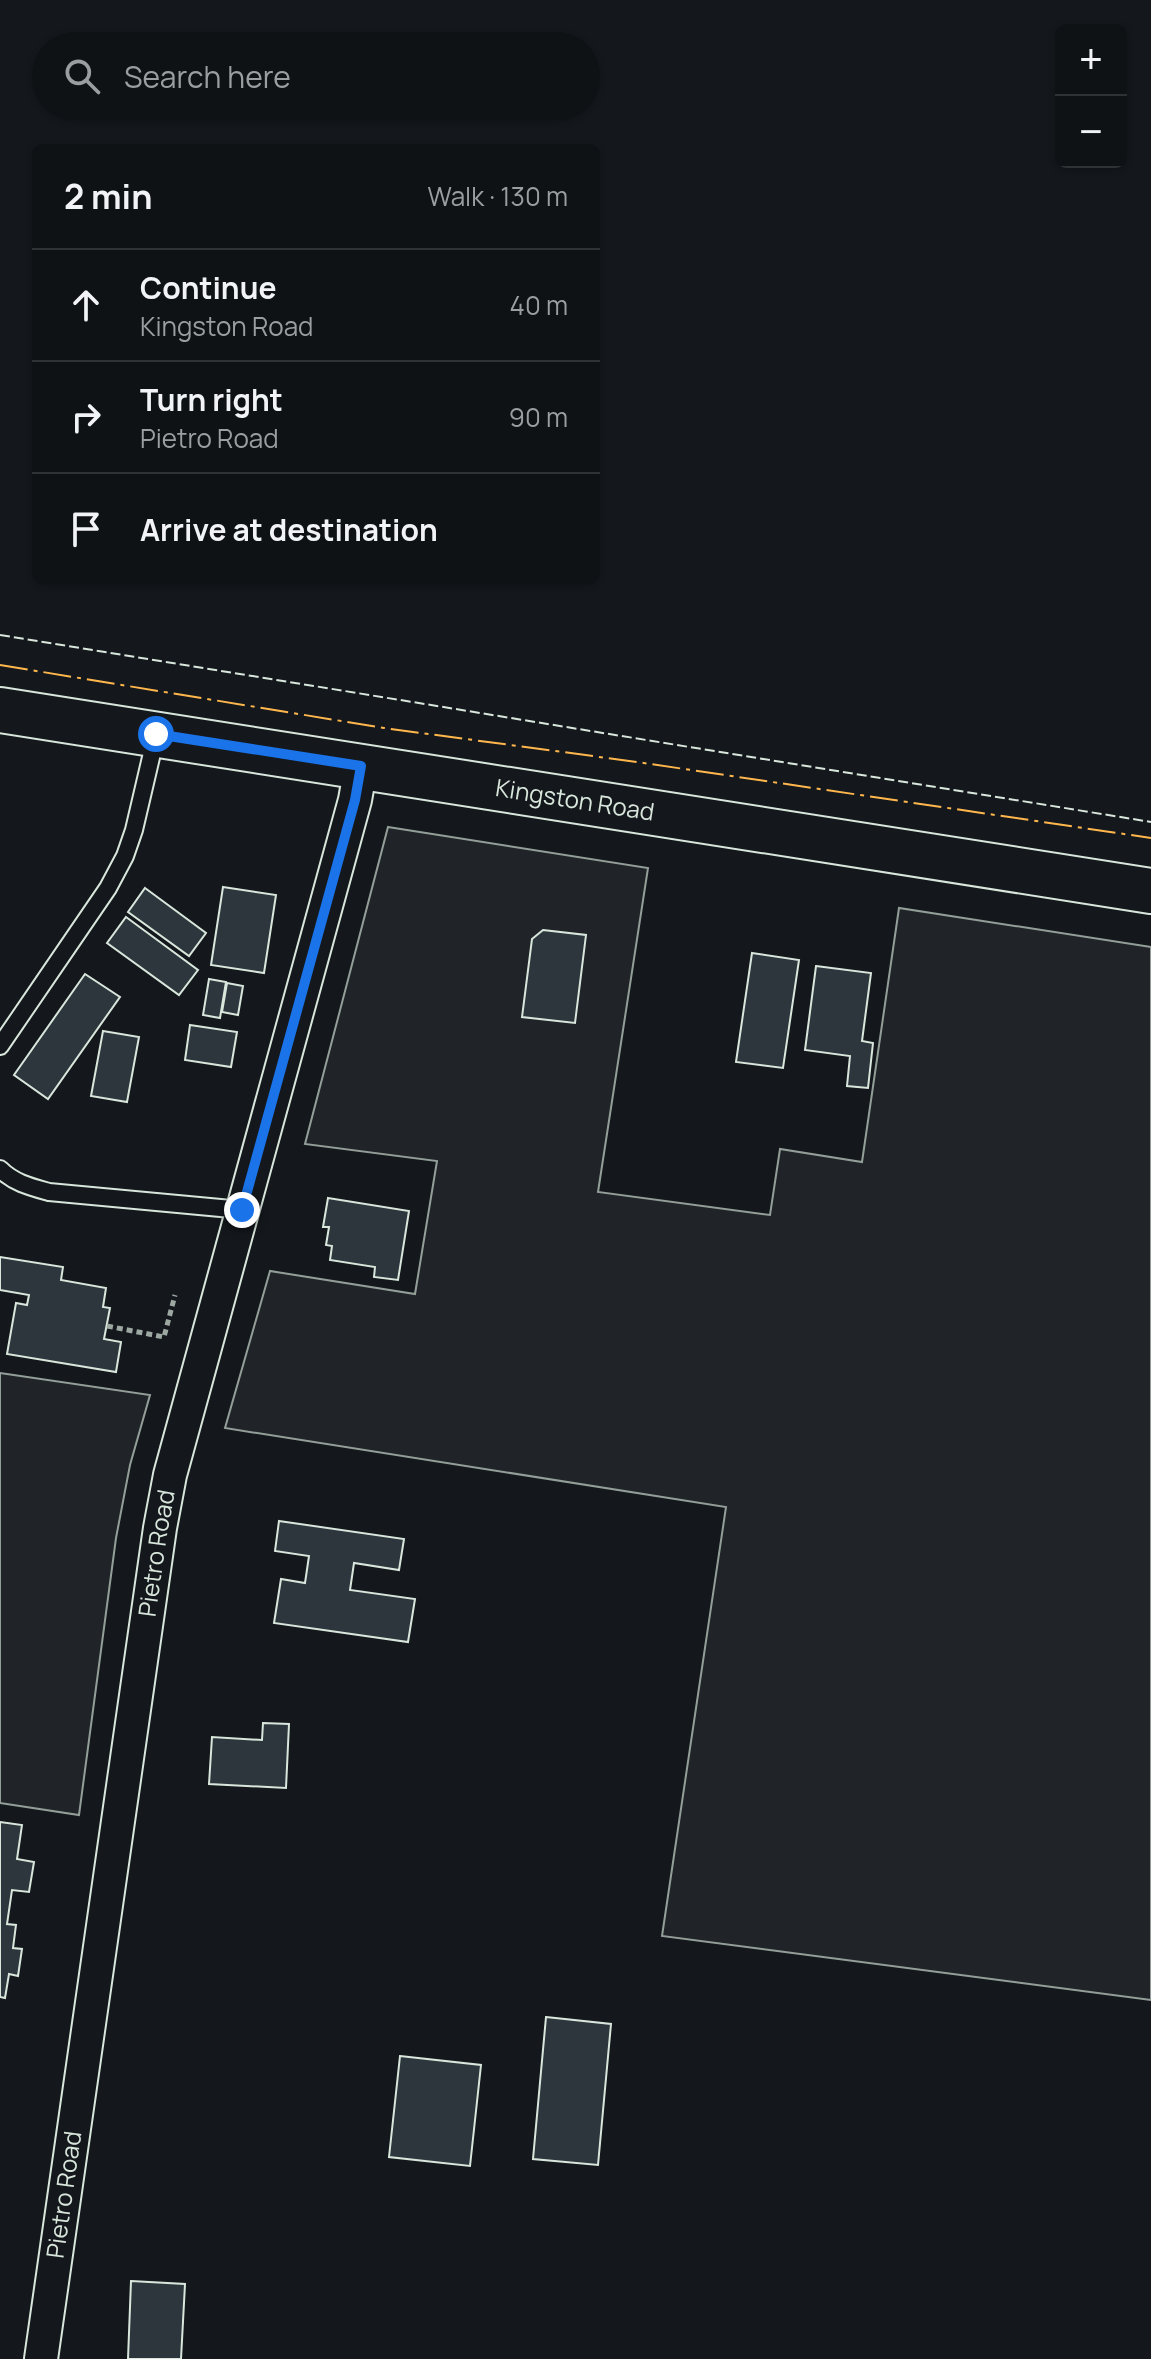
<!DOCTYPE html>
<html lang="en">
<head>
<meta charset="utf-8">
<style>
	:root { --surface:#0f1215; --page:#1d2022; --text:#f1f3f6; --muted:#9b9ea0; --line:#2f3234 }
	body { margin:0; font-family:Manrope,sans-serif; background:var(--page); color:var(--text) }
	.controls { position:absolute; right:24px; top:24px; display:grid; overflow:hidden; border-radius:12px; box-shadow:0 2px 6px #0004 }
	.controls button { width:72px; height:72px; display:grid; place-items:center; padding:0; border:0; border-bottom:2px solid var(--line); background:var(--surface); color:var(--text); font:40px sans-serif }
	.stop { position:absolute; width:24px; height:24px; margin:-18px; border:6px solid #1a73e8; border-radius:50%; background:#fff }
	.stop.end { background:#1a73e8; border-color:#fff; box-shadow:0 2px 8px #0008 }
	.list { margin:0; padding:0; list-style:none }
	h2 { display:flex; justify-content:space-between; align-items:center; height:104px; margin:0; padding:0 32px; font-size:34px }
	h2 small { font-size:26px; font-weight:400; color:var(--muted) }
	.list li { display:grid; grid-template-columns:52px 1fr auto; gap:24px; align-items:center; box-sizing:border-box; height:112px; padding:0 32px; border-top:2px solid var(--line) }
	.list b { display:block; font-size:30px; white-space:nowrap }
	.list p { margin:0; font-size:26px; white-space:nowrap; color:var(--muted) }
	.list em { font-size:26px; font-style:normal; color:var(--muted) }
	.icon { flex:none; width:44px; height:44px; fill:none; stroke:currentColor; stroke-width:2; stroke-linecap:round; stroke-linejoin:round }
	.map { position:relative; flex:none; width:1151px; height:2359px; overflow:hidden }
	.search { position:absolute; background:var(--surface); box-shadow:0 2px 6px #0004; left:32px; top:32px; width:568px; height:88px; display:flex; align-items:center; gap:20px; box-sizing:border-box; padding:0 28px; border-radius:44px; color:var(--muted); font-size:30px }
	.panel { position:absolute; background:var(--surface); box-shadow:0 2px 6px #0004; left:32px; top:144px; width:568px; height:440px; border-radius:12px }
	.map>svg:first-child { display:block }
</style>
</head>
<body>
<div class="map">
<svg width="1151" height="2359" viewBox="0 0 1151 2359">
	<rect width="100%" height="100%" fill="#14181c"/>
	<g fill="#202428" stroke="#939e99" stroke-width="2">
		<path d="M388,827L648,868L598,1192L770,1215L780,1149L862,1162L899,908L1151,947V2000L662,1936L726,1507L225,1428L270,1271L415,1294L437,1161L305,1144Z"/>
		<path d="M0,1373L150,1395L130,1465L116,1538L79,1815L0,1803Z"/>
	</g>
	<g fill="#2c363c" stroke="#d8e6dc" stroke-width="2">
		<path d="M223,887L276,895L264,973L211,965Z"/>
		<path d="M145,888L206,933L189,956L128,912Z"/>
		<path d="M126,917L198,970L179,995L107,943Z"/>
		<path d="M543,930L586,935L575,1023L522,1017L532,939Z"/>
		<path d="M752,953L799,960L783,1068L736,1062Z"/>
		<path d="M816,966L871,973L862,1041L873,1043L868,1088L847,1086L850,1056L805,1050Z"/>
		<path d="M85,974L120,997L48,1099L14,1075Z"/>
		<path d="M209,979L226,982L220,1018L203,1015Z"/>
		<path d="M227,983L243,986L238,1015L222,1012Z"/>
		<path d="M190,1025L237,1032L231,1067L185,1060Z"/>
		<path d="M103,1031L139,1037L127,1102L91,1096Z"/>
		<path d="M328,1198L409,1211L398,1280L374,1277L375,1267L330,1260L332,1246L326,1245L329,1227H323Z"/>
		<path d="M0,1257L63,1267L61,1280L106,1288L103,1307L110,1308L104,1339L121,1342L116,1372L7,1354L16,1303L27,1305L29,1295L0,1290Z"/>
		<path d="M279,1521L404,1539L399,1570L354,1563L350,1590L415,1599L408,1642L274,1623L281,1579L305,1583L309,1556L275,1551Z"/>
		<path d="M263,1723L289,1724L286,1788L209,1784L212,1737L262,1740Z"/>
		<path d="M0,1822L22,1825L17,1859L34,1862L29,1892L12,1890L7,1924L16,1925L13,1948L22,1949L18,1976L9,1974L5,1998L0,1997Z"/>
		<path d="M546,2017L611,2024L598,2165L533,2159Z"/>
		<path d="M400,2056L481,2065L470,2166L389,2157Z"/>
		<path d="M131,2281L185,2284L181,2359H128Z"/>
	</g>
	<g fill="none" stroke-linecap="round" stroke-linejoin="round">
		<defs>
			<g id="service">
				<path d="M0,1046L108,888L125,856L134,830L156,736"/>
				<path d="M0,1169C14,1183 31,1187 49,1192L242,1210"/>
			</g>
			<g id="minor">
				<path id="s1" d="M41,2359L160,1528L170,1475L355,800L361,766"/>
			</g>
			<g id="primary">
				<path id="s2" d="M0,710L1151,891"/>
			</g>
		</defs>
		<use href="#service" stroke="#d8e6dc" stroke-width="20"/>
		<use href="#minor" stroke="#d8e6dc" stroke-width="36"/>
		<use href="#primary" stroke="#d8e6dc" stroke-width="48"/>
		<path stroke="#9da8a2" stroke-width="5" stroke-dasharray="6 4" stroke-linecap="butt" d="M107,1326L164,1337L175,1295"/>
		<use href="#service" stroke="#14181c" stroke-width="16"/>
		<use href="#minor" stroke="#14181c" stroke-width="32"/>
		<use href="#primary" stroke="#14181c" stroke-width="44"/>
		<path stroke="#d8e6dc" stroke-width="2" stroke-dasharray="10 4" stroke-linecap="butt" d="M0,635L1151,822"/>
		<path stroke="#ffb74d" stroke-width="2" stroke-dasharray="28 6 4 6" stroke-linecap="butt" d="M0,665L384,728L637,762L1151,838"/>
	</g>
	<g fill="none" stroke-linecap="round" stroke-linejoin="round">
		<path stroke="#1a73e8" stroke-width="10" d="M156,734L361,766L355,800L242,1210"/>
	</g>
	<g text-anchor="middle" stroke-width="6" stroke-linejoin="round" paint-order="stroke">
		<g font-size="24" fill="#d8e6dc" stroke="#14181c">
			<text dy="8" stroke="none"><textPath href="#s2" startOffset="582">Kingston Road</textPath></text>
			<text dy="8" stroke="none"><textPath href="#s1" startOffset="814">Pietro Road</textPath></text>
			<text dy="8" stroke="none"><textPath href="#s1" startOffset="166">Pietro Road</textPath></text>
		</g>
	</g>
</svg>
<div class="controls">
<button>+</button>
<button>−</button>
</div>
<div class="stop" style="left:156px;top:734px"></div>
<div class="stop end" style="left:242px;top:1210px"></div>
<div class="search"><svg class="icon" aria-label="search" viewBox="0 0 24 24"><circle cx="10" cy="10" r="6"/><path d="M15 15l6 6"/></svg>Search here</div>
<section class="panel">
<h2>2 min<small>Walk · 130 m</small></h2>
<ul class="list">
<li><svg class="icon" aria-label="ahead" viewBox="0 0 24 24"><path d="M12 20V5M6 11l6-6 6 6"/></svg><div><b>Continue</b><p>Kingston Road</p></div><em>40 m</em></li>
<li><svg class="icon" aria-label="right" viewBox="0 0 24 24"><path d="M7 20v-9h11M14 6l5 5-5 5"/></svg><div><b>Turn right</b><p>Pietro Road</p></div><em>90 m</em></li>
<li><svg class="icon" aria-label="arrive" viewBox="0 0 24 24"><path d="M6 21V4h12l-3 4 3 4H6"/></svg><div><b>Arrive at destination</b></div></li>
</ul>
</section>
</div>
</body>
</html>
